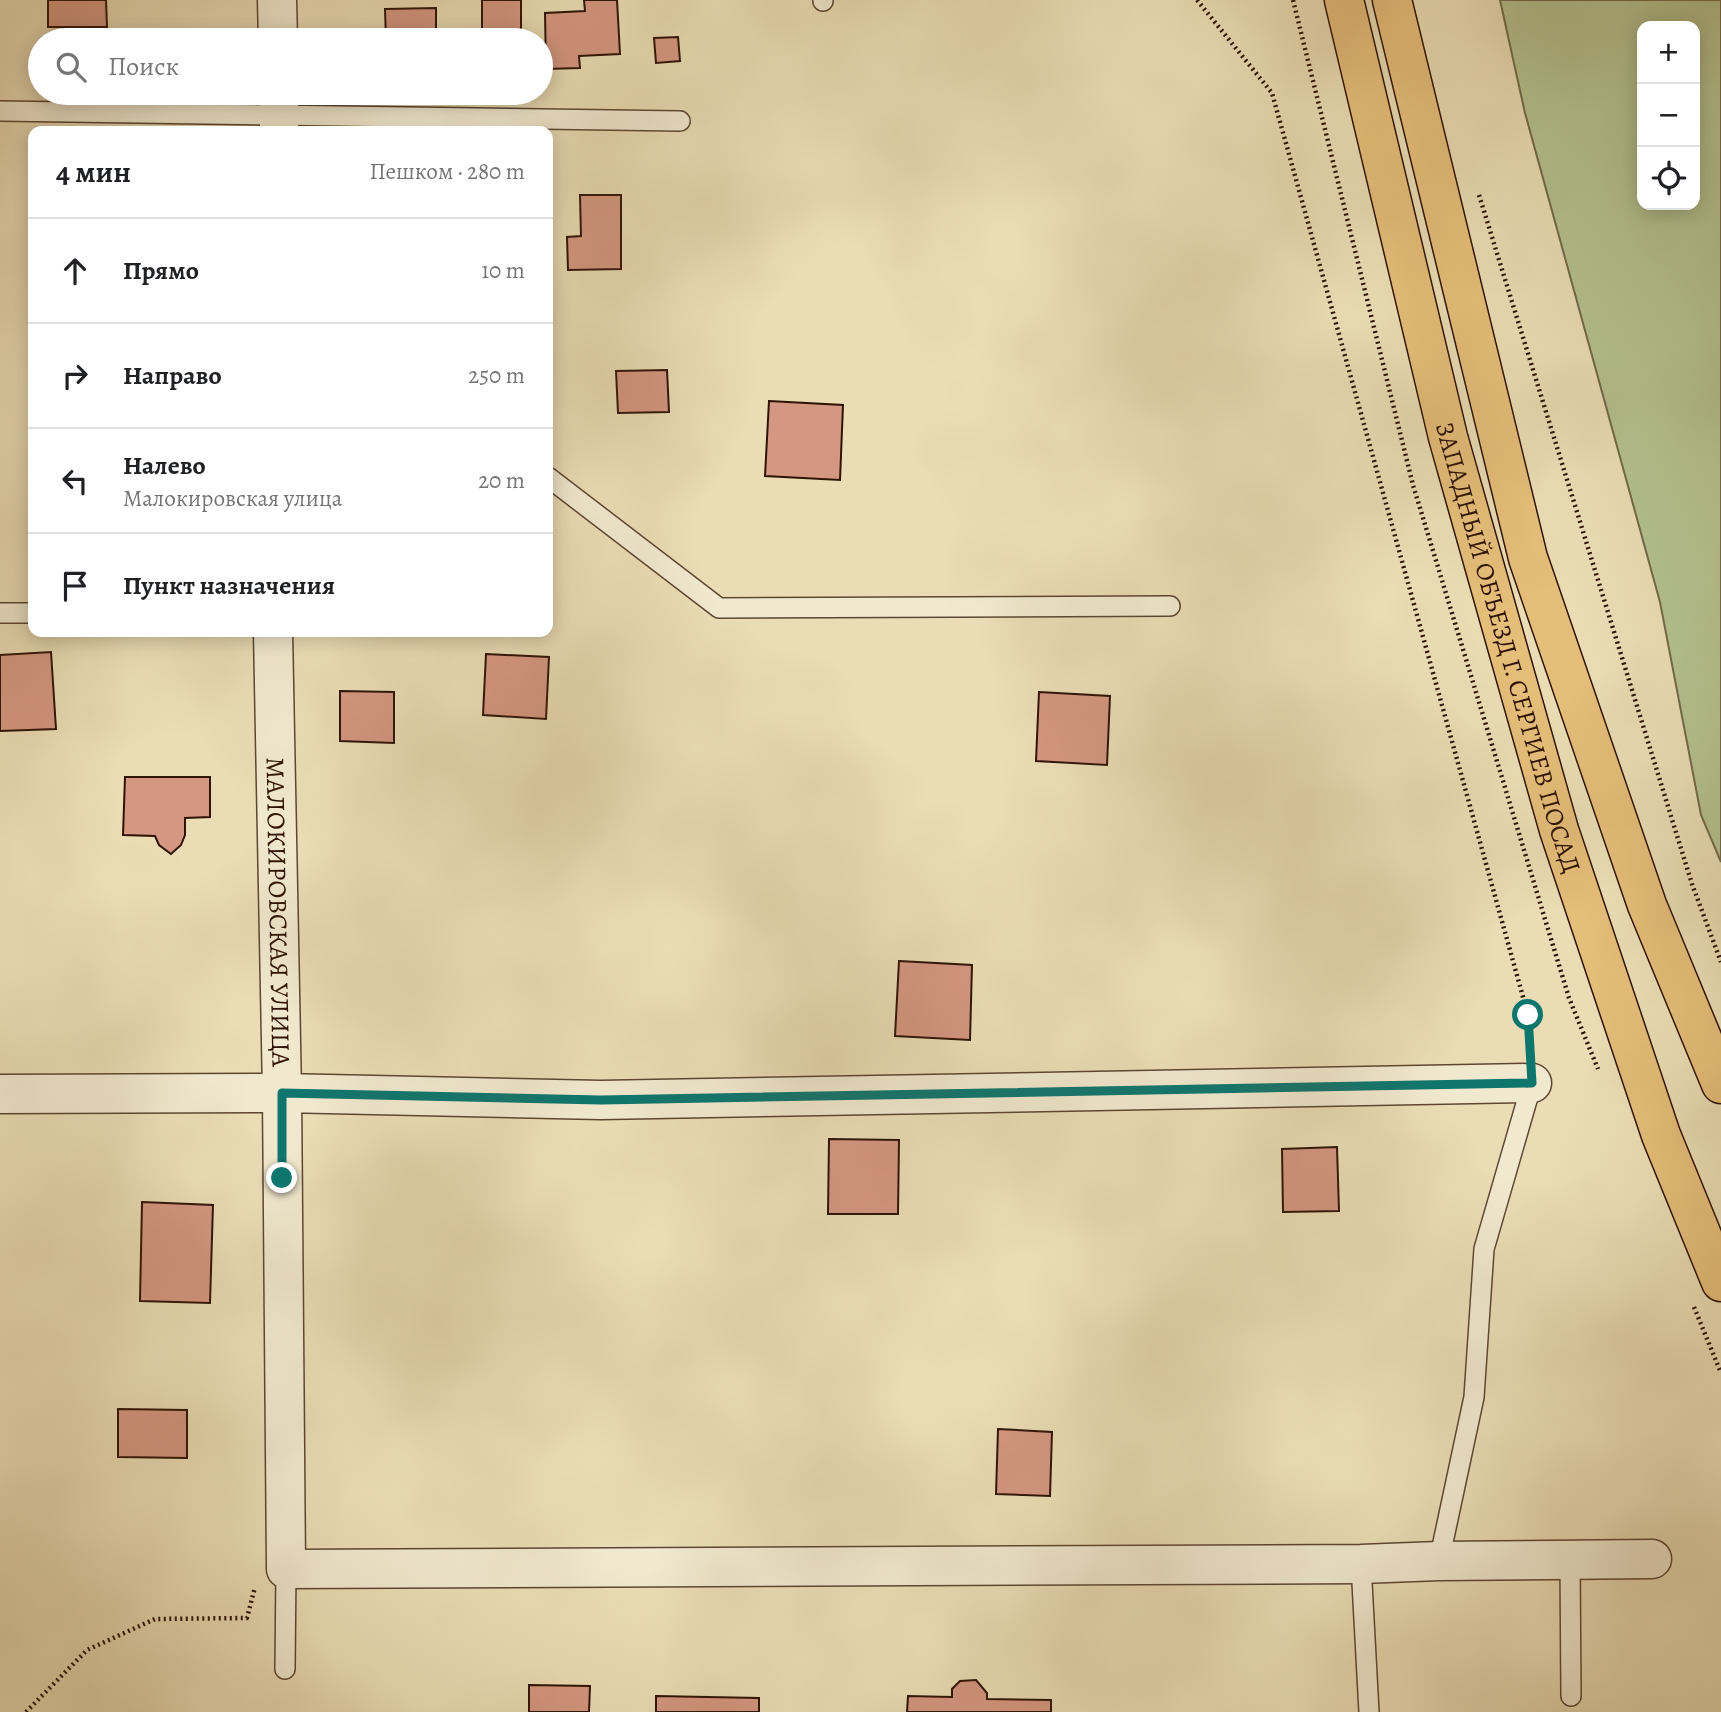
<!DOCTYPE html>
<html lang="ru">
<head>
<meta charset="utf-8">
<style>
	:root { --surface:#fff; --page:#f2f2f2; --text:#202124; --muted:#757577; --line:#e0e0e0 }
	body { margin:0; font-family:Alegreya,serif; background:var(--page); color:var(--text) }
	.controls { position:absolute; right:21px; top:21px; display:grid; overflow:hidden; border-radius:14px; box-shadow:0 4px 18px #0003 }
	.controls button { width:63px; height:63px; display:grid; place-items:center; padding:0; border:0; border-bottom:2px solid var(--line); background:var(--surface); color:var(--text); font:35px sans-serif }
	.stop { position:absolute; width:21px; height:21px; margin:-16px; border:5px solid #0f766e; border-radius:50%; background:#fff }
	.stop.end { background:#0f766e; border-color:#fff; box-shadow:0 2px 7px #0008 }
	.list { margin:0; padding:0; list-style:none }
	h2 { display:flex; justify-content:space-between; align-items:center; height:91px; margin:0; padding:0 28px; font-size:30px }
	h2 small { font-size:23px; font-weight:400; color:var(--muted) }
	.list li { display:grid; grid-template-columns:46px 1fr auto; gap:21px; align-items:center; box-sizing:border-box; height:105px; padding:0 28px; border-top:2px solid var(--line) }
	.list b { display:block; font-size:26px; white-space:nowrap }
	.list p { margin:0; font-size:23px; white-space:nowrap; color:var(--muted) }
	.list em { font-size:23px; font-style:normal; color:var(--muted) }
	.icon { flex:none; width:38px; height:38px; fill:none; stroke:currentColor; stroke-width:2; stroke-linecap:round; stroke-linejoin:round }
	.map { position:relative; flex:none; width:1721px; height:1712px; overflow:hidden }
	.search { position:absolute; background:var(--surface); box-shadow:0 4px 18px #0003; left:28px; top:28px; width:525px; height:77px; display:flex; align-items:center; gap:18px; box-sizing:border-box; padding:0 24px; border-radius:38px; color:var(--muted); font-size:26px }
	.panel { position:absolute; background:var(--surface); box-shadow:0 4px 18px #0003; left:28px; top:126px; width:525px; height:511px; border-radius:14px }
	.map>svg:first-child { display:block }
</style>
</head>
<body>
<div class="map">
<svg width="1721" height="1712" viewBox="0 0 1721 1712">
	<rect width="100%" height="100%" fill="#eaddb5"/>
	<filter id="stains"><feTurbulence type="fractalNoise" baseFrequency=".00286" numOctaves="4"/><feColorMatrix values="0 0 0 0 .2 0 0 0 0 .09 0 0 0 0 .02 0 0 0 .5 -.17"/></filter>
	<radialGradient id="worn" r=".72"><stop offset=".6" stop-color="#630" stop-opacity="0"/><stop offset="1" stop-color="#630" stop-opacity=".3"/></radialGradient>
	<path fill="#b4c290" stroke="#726b4b" stroke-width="2" fill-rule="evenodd" d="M1500,0H1721V862L1701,815L1660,602L1525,113ZM1642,26H1695V205H1642Z"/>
	<g fill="#d49781" stroke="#2f1406" stroke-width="2">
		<path d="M48,0H106L107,27H48Z"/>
		<rect x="482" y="0" width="39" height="40"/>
		<path d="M584,0H617L620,54L579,56L580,68L546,69L545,13L585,11Z"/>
		<path d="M436,8V40H386L385,9Z"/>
		<path d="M678,37L680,61L656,63L654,38Z"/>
		<path d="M580,195H621V269L568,270L567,237L581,236Z"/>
		<path d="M667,370L669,412L618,413L616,371Z"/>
		<path d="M769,401L843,405L840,480L765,476Z"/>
		<path d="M51,652L56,729L0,731V655Z"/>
		<path d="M486,654L549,657L546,719L483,715Z"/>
		<path d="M340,691L394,692V743L340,741Z"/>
		<path d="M1039,692L1110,696L1107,765L1036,761Z"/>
		<path d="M125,777H210V817L185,818V835L181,845L171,854L159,845L155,836L123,835Z"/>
		<path d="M899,961L972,965L970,1040L895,1036Z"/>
		<path d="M829,1139L899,1140L898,1214H828Z"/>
		<path d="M1337,1147L1339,1211L1283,1212L1282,1149Z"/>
		<path d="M142,1202L213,1205L210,1303L140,1301Z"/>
		<path d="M118,1409L187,1410V1458L118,1457Z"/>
		<path d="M998,1429L1052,1432L1050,1496L996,1494Z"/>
		<path d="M976,1680L987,1693V1699L1051,1700V1712H907L908,1696L952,1697V1689L960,1681Z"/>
		<path d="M529,1685L590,1686L589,1712H529Z"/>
		<path d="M656,1696L759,1698V1712H656Z"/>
	</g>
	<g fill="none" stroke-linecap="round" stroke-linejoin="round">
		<defs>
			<g id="lane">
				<path d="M823,1V0"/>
				<path d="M0,111L680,121"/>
				<path d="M548,477L719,608L1170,606"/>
				<path d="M0,613H33"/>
				<path d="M1570,1560L1571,1696"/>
				<path d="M1439,1561L1474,1397L1484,1249L1532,1083"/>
				<path d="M1361,1564L1369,1712"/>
				<path d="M285,1669L286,1569"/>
			</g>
			<g id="street">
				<path d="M277,0L278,40"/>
				<path d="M279,93V131"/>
				<path id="s1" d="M273,632L282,1093L286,1569L1361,1564L1439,1561L1652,1559"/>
				<path d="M0,1094L282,1093L601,1100L1532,1083"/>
			</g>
			<g id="primary">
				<path id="s2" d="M1344,0L1448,437L1559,830L1661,1135L1721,1282"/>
				<path d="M1392,0L1528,558L1647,905L1721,1084"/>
			</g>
		</defs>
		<use href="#lane" stroke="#5e4632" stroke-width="22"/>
		<use href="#street" stroke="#5e4632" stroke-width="41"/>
		<use href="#primary" stroke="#2f1406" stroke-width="41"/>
		<g stroke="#2f1406" stroke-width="4.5" stroke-dasharray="2 3.5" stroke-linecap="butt">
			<path d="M1197,0L1272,93L1528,1015L1530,1047"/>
			<path d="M1293,0L1413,485L1569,998L1598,1069"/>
			<path d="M1479,195L1692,884L1721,962"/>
			<path d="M1694,1307L1721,1373"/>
			<path d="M26,1712L87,1650L155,1619L247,1618L255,1587"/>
		</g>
		<use href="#lane" stroke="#f1e9cf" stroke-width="19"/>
		<use href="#street" stroke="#f1e9cf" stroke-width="38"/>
		<use href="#primary" stroke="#e5be7a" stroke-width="38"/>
	</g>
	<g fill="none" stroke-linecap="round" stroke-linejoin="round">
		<path stroke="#0f766e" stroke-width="9" d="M282,1178V1093L601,1100L1532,1083L1528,1015"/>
	</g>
	<g text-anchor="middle" stroke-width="5" stroke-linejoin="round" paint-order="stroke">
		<g font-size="26" fill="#2f1406" stroke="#f1e9cf">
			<text dy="9" stroke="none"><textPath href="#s2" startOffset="668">ЗАПАДНЫЙ ОБЪЕЗД Г. СЕРГИЕВ ПОСАД</textPath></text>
			<text dy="9" stroke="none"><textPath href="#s1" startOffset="280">МАЛОКИРОВСКАЯ УЛИЦА</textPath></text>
		</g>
	</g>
	<rect width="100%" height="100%" filter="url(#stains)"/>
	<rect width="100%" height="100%" fill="url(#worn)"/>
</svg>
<div class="controls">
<button>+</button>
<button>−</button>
<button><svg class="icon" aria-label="locate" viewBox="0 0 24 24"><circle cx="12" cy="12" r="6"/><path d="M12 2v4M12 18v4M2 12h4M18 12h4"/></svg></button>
</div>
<div class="stop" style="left:1528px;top:1015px"></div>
<div class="stop end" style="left:282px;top:1178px"></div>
<div class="search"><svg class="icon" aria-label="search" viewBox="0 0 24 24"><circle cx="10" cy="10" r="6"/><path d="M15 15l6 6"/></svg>Поиск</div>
<section class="panel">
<h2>4 мин<small>Пешком · 280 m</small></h2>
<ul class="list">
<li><svg class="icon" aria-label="ahead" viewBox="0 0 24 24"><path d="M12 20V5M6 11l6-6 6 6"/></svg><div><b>Прямо</b></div><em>10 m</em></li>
<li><svg class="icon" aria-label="right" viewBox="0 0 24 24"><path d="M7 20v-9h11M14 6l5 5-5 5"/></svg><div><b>Направо</b></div><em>250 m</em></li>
<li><svg class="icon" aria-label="left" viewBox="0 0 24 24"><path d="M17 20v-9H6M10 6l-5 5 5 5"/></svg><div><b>Налево</b><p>Малокировская улица</p></div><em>20 m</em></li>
<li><svg class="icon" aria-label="arrive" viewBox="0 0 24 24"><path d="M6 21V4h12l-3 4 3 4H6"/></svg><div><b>Пункт назначения</b></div></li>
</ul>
</section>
</div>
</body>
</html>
